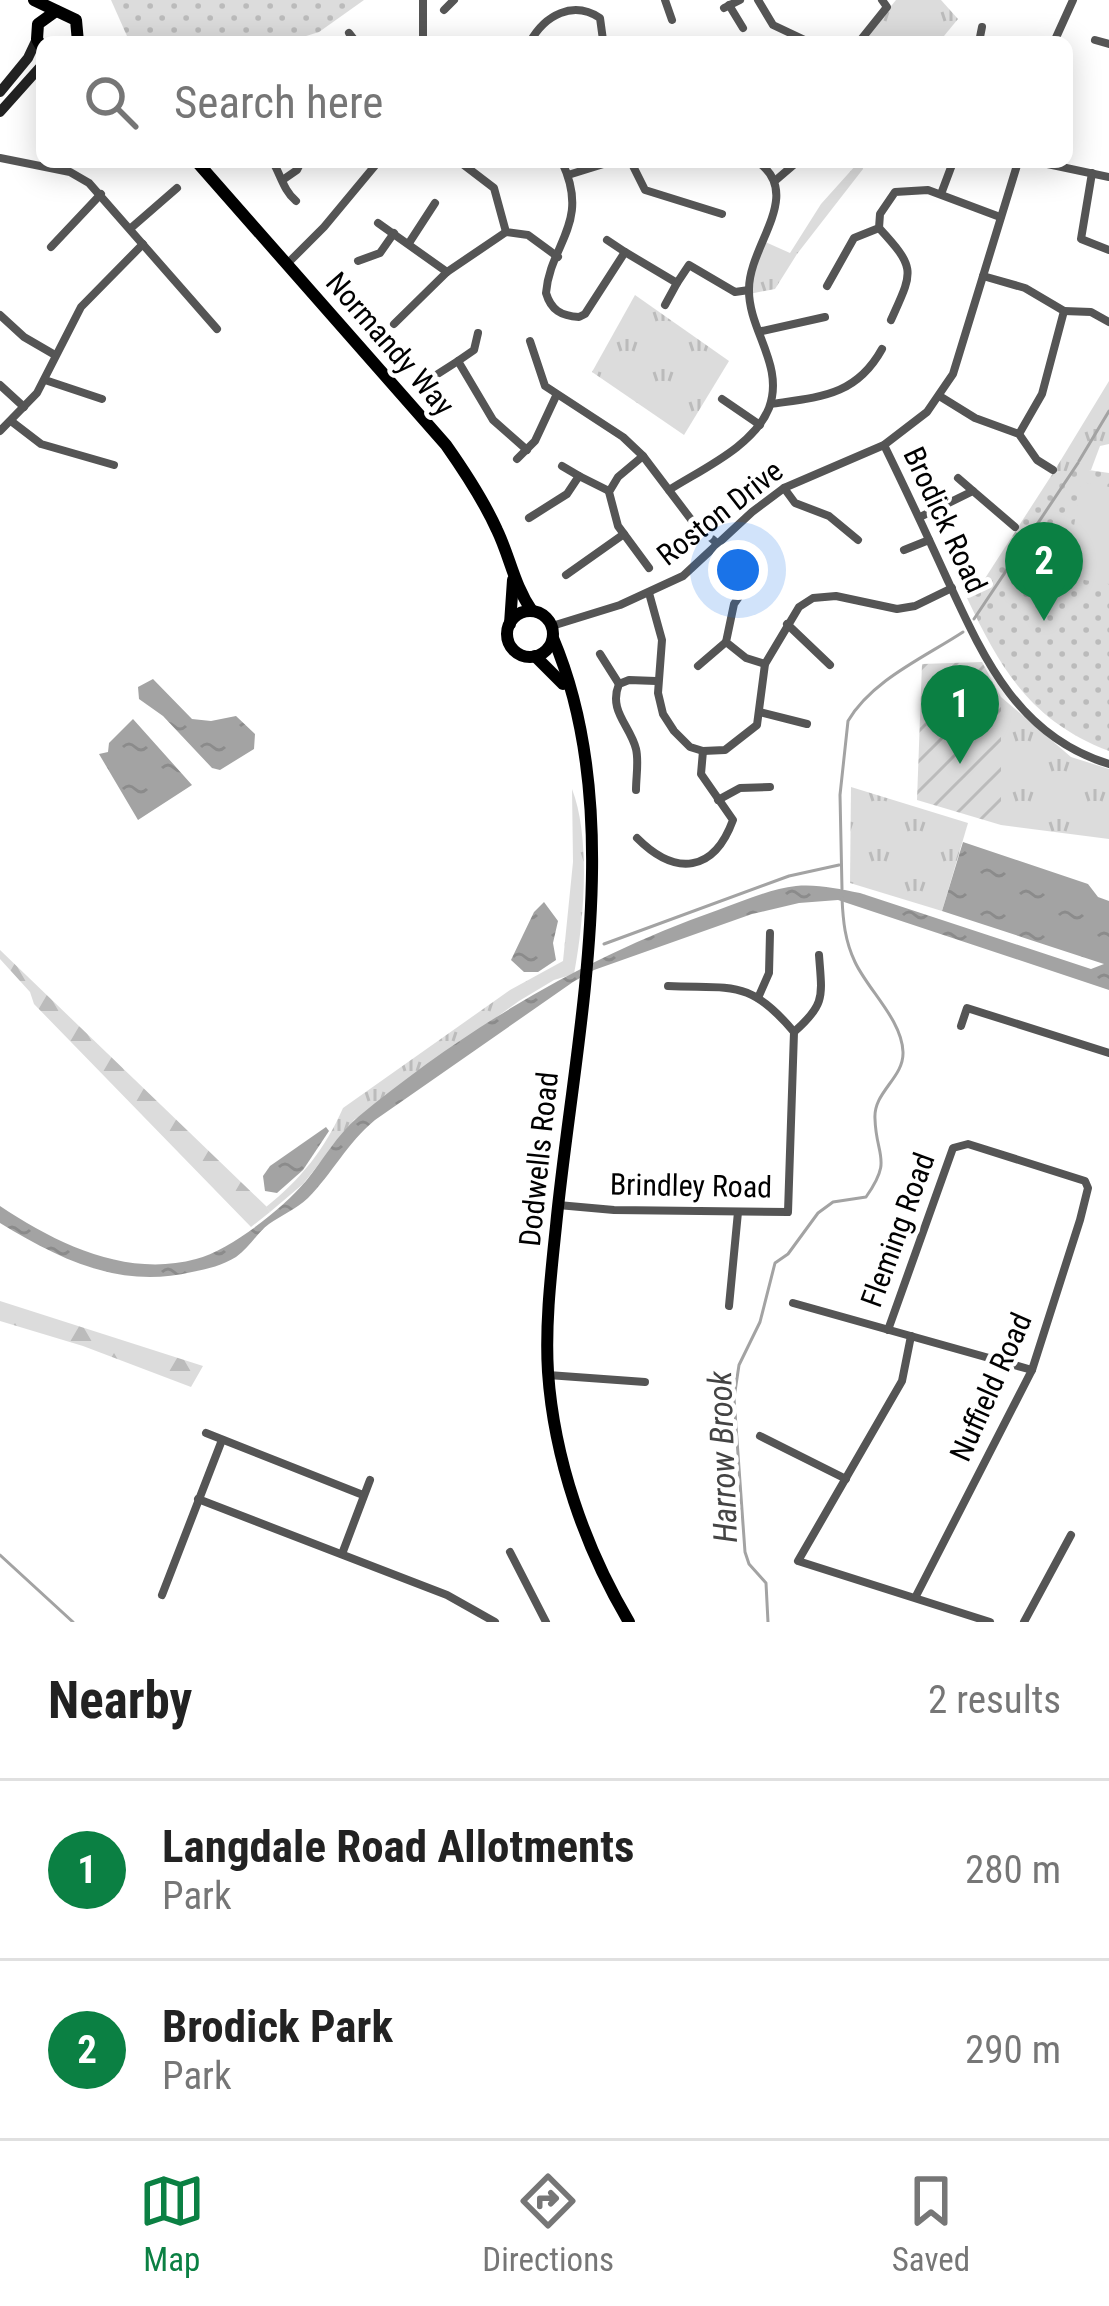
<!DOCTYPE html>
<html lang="en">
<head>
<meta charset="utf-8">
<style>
	:root { --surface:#fff; --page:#f2f2f2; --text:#222; --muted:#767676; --line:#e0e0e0; --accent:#0b8043 }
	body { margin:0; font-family:"Roboto Condensed",sans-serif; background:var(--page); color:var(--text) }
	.you { position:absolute; left:738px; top:570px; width:42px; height:42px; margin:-30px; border:9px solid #fff; border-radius:50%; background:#1a73e8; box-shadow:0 0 0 18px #1a73e833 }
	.badge { display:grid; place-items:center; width:78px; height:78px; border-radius:50%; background:var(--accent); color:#fff; font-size:39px; font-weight:700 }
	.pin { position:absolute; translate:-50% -99px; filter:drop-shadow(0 3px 6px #0008) }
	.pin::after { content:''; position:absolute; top:63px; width:42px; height:36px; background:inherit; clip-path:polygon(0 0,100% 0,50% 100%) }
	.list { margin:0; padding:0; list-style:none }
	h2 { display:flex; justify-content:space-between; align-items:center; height:156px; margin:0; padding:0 48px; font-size:51px }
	h2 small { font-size:39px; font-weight:400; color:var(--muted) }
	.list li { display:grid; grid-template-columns:78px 1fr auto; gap:36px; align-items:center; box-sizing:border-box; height:180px; padding:0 48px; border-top:3px solid var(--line) }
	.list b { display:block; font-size:45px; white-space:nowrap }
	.list p { margin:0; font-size:39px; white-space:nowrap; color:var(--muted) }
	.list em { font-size:39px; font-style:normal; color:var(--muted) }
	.icon { flex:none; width:66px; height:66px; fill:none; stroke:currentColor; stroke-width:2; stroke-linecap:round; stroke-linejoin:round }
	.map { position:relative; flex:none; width:1109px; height:1622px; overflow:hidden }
	.search { position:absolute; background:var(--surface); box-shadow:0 6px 30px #0003; left:36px; right:36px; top:36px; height:132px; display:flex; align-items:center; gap:30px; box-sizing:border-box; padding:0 42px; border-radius:18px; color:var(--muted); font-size:45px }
	.sheet { height:516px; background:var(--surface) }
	nav { display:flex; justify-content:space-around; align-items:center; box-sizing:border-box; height:168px; border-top:3px solid var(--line); background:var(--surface); font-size:33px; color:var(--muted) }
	nav a { display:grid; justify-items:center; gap:6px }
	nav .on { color:var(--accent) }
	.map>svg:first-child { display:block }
</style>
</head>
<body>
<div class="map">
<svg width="1109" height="1622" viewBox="0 0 1109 1622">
	<defs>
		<pattern id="grass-tufts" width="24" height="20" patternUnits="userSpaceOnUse" patternTransform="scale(3)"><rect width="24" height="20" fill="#dcdcdc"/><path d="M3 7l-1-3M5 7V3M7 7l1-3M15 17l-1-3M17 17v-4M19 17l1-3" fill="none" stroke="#bbb"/></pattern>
		<pattern id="forest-firs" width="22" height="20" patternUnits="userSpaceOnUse" patternTransform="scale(3)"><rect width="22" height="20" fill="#dcdcdc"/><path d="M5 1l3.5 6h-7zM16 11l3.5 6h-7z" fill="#bbb"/></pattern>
		<pattern id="park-dots" width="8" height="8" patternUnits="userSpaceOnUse" patternTransform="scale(3)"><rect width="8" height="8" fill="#dcdcdc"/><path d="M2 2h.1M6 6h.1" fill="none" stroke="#bbb" stroke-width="1.8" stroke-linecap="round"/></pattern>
		<pattern id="garden-furrows" width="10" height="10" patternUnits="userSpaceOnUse" patternTransform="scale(3)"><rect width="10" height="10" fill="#dcdcdc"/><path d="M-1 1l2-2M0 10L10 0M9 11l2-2" fill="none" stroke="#bbb"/></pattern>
		<pattern id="water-ripples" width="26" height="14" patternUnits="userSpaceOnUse" patternTransform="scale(3)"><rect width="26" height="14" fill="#a3a3a3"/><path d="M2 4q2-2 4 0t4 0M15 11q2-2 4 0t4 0" fill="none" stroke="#8b8b8b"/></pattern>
	</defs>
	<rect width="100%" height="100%" fill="#fff"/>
	<g fill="url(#grass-tufts)">
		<path d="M896,0H941L958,19L939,42H862Z"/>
		<path d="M852,162H862L863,169L797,254L775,289L749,294L761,240L790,253L821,204L856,165Z"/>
		<path d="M635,295L729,361L684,435L592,372Z"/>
		<path d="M1109,381V444L1100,446L1091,470L1053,473Z"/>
		<path d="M1001,697L1071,757L1109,769V839L1001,825Z"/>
		<path d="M851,787L968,823L942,911L850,883Z"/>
		<path d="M572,789C591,838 584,922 574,974L554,980L519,1001L354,1120L303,1184L270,1212L266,1207C301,1179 325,1149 343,1108L510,990L563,961L573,862Z"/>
	</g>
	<g fill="url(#forest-firs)">
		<path d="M0,950L266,1206L270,1212L251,1227L34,1004L30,992L0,959Z"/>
		<path d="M0,1301L203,1366L191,1387L83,1346L0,1321Z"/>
	</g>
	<g fill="url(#park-dots)">
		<path d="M111,0H364L319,32L287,42H134L127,36Z"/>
		<path d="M1082,469L1109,473V751C1031,721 1001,670 967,598L982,583L1053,473Z"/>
	</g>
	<path fill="url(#garden-furrows)" d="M982,662L1001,697V825L917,800L922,664Z"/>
	<path fill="#dcdcdc" d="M1081,482L1109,487V584L1066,577Z"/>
	<g fill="url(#water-ripples)">
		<path d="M153,679L192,719L211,721L236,716L255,734L254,749L220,770L212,768L163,716L139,699L138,687Z"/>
		<path d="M133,719L192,785L138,820L99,754L108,752L109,743Z"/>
		<path d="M963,842L1088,884L1098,897L1109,901V990L838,900L799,903L752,914L594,970L573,982L375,1120C347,1143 332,1174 308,1198C296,1209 282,1215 269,1224C257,1233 249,1248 236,1257C223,1265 208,1269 192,1272C120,1289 61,1260 0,1223V1206C57,1244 127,1278 196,1259C231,1250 283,1208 306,1181C323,1160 337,1135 358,1117C466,1028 586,956 718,910C743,901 770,889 796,886C818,884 838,889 860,893L1091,969L1104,964L942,911Z"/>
		<path d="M544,902L558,921L553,943L556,960L538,972H524L511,960L534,912Z"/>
		<path d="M326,1127L329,1131L303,1170L277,1193L265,1191L263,1176L270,1166Z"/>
	</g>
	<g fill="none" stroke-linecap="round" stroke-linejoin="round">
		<g stroke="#a3a3a3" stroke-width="3">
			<path d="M1079,461L1109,411"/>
			<path d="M974,619L1078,463"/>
			<path d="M842,889L840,795L848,721C872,680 925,657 963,632"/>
			<path d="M604,944L789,876L839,865"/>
			<path d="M0,1555L73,1622"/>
			<path d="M768,1622L766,1583L749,1564L745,1552L734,1398L739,1365L760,1322L775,1263L788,1254L818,1213L833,1202L866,1197C893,1159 876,1157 875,1119C873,1092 904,1078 903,1052C902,1020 868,990 855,962C845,941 843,921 842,898"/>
		</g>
		<g stroke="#555" stroke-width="8">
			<path d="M665,0L672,20"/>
			<path d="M758,0L773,25L809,42"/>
			<path d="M729,5L743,28"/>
			<path d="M724,8L740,0"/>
			<path d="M444,10L454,0"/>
			<path d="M349,33L356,42"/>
			<path d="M1095,40L1109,44"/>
			<path d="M423,42V0"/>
			<path d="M530,42C545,15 573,0 600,18L603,40"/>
			<path d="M859,42L887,7L882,0"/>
			<path d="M979,42L982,27"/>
			<path d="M1054,42L1073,0"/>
			<path d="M0,158L70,172L89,183L217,329"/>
			<path d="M273,162C281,176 284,191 296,201"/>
			<path d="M460,162L494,188L506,232L528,235L558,257"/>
			<path d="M562,162C591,223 550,244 546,293C551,310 561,316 579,317L585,314L625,252L677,283L689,265L735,292L749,290"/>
			<path d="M631,162L645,190L722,214"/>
			<path d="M1038,162L1109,177"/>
			<path d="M1092,173L1081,239L1109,250"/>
			<path d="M568,175L610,162"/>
			<path d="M284,179L297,170L301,162"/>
			<path d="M776,180L797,162"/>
			<path d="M941,194L953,162"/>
			<path d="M378,223L447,272"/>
			<path d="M131,228L177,188"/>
			<path d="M879,228C917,269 913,271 891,320"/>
			<path d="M607,240L625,252"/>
			<path d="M409,243L435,203"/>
			<path d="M51,247L101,194"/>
			<path d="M358,261L380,253L394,233"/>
			<path d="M287,264L324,227L378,162"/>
			<path d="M983,276L1025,288L1064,311L1042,394L1019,434"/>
			<path d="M827,286L854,238L879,228L880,214L895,192L928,190L1000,217"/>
			<path d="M665,305L677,283"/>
			<path d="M1064,311L1091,312L1109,322"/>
			<path d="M0,315L24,337L55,355"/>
			<path d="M394,324L447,272L506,232"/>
			<path d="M762,331L825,317"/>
			<path d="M478,333L474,350L458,361L493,420L527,450"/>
			<path d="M530,341L545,386L623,437L643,456L693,522L719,545"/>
			<path d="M433,377L458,361"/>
			<path d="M45,380L102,399"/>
			<path d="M0,385L24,407"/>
			<path d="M941,397L975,418L1019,434L1037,460L1053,470"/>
			<path d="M722,399L760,425"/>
			<path d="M771,404C820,397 856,396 882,349"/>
			<path d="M11,421L41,444L114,465"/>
			<path d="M0,431L37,393L81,307L143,244"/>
			<path d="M884,445C906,490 927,535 948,581C984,659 1019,737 1109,764"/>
			<path d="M643,456L618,477L609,492L618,526L649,568"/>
			<path d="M517,459L535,441L556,396"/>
			<path d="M562,466L579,476"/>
			<path d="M958,478L973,491"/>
			<path d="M784,488L795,503L829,516L858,540"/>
			<path d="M669,490C702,469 754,446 769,408C785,365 748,330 749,289C749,245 804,195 758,162"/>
			<path d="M920,517L973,491L1015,527"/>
			<path d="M529,518L567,494L579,476L609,491"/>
			<path d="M904,550L929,540"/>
			<path d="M759,568L734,604L726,642L746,658L765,664"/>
			<path d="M566,575L624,534"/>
			<path d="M649,593L662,640L658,693L663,714L674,731L690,747L703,751L725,750L757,725L765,664L799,607L813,598L836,596L897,609L915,606L952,588"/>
			<path d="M787,624L830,665"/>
			<path d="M552,626L620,605L683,576L752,512L784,488L884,445L927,412L953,374L1018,162"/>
			<path d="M600,654L619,684"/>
			<path d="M698,666L726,642"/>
			<path d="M760,712L807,724"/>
			<path d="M636,790C636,777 639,761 636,749C630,725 608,711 619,684L629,680L656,681"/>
			<path d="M718,800L740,788L770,787"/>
			<path d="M637,838C676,877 714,872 733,820L701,774L703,751"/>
			<path d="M758,998L769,973L770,933"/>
			<path d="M961,1026L967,1008L1109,1053"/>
			<path d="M794,1032C826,1004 822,996 819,955"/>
			<path d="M558,1205L614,1210L788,1212L794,1032C749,978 731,989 668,986"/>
			<path d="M793,1303L1032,1370"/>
			<path d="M729,1306L738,1212"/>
			<path d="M888,1330L953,1148L968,1144L1085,1181L1088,1188L1080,1220L1032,1370L916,1596"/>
			<path d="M911,1336L902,1381L798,1561L990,1622"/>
			<path d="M548,1375L645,1382"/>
			<path d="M206,1433L363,1495"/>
			<path d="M760,1436L846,1479"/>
			<path d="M198,1499L447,1595L495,1622"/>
			<path d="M510,1552L546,1622"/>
			<path d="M342,1554L370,1480"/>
			<path d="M162,1595L222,1440"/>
			<path d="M1024,1622L1071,1535"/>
		</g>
		<g stroke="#222" stroke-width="10">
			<path d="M0,92L28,58L37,39"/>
			<path d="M0,112L42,65"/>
		</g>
		<g stroke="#000" stroke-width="12">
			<path d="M34,0L76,20L78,42"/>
			<path d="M42,48L37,39L38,24L56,11"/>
			<path d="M197,162L446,445C465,472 483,499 497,530C510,557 514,585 532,611"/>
			<circle cx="530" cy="634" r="23"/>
			<path d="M510,624L513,580"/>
			<path d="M553,638C629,817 574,1040 556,1226C551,1274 545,1324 548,1372C554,1459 585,1548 629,1622"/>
			<path d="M535,656L563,684"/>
		</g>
	</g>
	<g text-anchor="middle" stroke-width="9" stroke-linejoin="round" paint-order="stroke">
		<g font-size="30" fill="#000" stroke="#fff">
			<text transform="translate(390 344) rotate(49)" y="10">Normandy Way</text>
			<text transform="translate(720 513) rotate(-38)" y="10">Roston Drive</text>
			<text transform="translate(945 520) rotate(65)" y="10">Brodick Road</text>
			<text transform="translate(539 1159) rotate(-84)" y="10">Dodwells Road</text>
			<text transform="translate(691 1186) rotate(1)" y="10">Brindley Road</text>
			<text transform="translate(898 1230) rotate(-70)" y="10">Fleming Road</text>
			<text transform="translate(991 1387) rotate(-66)" y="10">Nuffield Road</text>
		</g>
		<g font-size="33" font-style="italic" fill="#444" stroke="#fff">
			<text transform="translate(722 1457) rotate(-92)" y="12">Harrow Brook</text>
		</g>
	</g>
</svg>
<div class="you"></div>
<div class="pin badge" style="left:960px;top:764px">1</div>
<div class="pin badge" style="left:1044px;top:621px">2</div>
<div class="search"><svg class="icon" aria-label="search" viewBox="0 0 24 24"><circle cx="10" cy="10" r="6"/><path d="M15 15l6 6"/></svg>Search here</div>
</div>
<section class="sheet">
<h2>Nearby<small>2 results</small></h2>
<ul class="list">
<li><span class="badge">1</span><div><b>Langdale Road Allotments</b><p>Park</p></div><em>280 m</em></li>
<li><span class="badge">2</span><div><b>Brodick Park</b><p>Park</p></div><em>290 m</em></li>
</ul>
</section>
<nav>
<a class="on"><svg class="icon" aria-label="map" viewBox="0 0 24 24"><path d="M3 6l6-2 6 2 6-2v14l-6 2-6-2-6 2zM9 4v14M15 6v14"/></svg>Map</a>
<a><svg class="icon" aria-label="directions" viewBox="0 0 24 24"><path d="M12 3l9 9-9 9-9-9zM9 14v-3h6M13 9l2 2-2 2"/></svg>Directions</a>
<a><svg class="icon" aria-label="saved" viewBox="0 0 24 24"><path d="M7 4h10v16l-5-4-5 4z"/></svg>Saved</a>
</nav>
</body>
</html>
